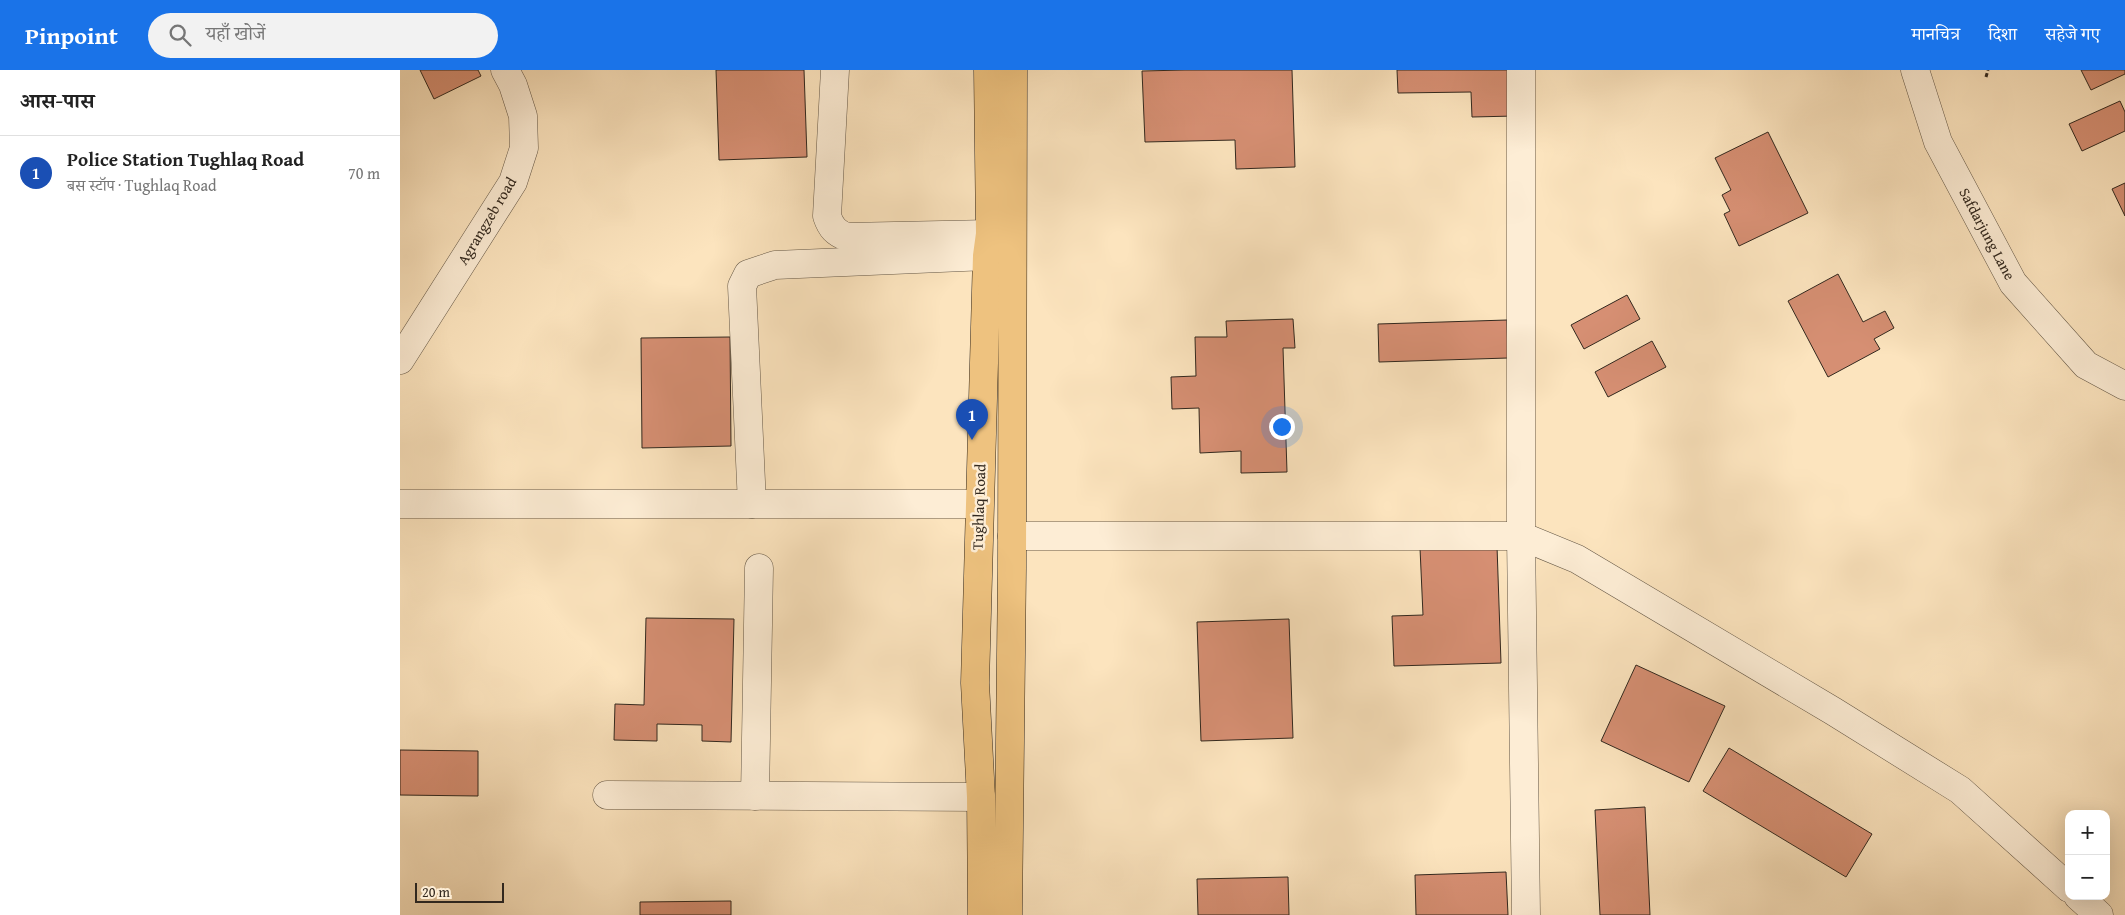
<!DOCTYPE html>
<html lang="hi">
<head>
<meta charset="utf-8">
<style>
	:root { --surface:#fff; --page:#f2f2f2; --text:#222; --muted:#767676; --line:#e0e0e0; --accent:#1a73e8 }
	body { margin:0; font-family:"Gentium Book Plus","Noto Serif Devanagari",serif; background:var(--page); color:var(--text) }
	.controls { position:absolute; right:15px; bottom:15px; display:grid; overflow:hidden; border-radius:10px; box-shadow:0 5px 20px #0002 }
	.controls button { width:45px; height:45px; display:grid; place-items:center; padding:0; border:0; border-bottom:1px solid var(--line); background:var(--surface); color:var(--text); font:25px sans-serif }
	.scale { position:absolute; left:15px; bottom:12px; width:89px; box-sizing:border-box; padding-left:5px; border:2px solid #32281e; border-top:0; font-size:14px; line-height:18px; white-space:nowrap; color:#32281e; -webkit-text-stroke:4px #fdedd5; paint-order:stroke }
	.you { position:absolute; left:881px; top:356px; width:18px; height:18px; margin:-12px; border:4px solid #fff; border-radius:50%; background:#1a73e8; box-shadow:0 0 0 8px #1a73e833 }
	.badge { display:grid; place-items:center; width:32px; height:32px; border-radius:50%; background:var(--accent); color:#fff; font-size:16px; font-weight:700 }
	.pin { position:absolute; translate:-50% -41px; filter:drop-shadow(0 1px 2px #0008) }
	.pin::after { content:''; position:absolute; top:26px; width:18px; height:15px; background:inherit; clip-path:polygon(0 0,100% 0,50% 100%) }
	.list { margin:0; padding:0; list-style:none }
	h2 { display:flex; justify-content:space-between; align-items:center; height:65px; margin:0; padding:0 20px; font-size:21px }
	h2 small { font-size:16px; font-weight:400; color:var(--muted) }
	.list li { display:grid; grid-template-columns:32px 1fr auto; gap:15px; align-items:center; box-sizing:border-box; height:75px; padding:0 20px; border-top:1px solid var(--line) }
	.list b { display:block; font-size:19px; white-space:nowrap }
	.list p { margin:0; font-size:16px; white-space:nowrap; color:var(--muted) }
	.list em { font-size:16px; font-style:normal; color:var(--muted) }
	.icon { flex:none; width:28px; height:28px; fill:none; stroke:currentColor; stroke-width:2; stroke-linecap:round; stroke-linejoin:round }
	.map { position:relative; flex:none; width:1725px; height:845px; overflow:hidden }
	header { display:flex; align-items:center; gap:30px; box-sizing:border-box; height:70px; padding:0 25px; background:var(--accent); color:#fff }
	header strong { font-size:24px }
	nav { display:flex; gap:28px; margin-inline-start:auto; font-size:18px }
	.search { width:350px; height:45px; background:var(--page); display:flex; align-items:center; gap:12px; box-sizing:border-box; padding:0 18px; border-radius:28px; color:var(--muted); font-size:19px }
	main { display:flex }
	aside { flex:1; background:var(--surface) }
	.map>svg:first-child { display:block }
</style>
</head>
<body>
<header>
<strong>Pinpoint</strong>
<div class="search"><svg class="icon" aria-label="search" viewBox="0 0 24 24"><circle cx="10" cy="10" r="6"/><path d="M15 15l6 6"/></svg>यहाँ खोजें</div>
<nav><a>मानचित्र</a><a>दिशा</a><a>सहेजे गए</a></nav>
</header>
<main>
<aside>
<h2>आस-पास<small></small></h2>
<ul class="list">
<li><span class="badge" style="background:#1a4fb4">1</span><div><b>Police Station Tughlaq Road</b><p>बस स्टॉप · Tughlaq Road</p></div><em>70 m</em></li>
</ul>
</aside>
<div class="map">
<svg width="1725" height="845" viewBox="0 0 1725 845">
	<rect width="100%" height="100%" fill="#fce4be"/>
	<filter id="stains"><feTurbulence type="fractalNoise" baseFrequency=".004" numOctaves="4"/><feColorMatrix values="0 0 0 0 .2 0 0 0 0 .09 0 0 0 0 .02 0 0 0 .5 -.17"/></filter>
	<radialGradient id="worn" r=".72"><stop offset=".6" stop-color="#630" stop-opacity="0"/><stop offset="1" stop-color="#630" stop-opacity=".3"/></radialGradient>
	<g fill="#d68f73" stroke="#32281e">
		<path d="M20,0H78L81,6L34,29Z"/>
		<path d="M316,0H404L407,87L319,90Z"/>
		<path d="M785,0H892L895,97L836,99L835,70L745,72L742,1Z"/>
		<path d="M997,0H1113L1115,46L1072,47L1071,22L998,23Z"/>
		<path d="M1681,0H1725V4L1691,20Z"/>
		<path d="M1720,31L1725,42V61L1682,81L1669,54Z"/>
		<path d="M1368,62L1408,143L1339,176L1324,144L1330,141L1322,125L1331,120L1315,88Z"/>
		<path d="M1725,113V146L1712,119Z"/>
		<path d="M1438,204L1463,252L1485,241L1494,258L1474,269L1480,279L1428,307L1388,231Z"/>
		<path d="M1227,225L1240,249L1184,279L1171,255Z"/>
		<path d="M893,249L895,278H883L887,402L841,403V381L800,383L799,338L772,339L771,307L796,306L795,267H827L826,251Z"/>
		<path d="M1107,250L1108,288L979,292L978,254Z"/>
		<path d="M330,267L331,376L242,378L241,268Z"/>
		<path d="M1252,271L1266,297L1208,327L1195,302Z"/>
		<path d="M1097,476L1101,593L994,596L992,546L1023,545L1020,478Z"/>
		<path d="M246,548L334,549L331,672L302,671V655L257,654V671L214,670L215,634L244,635Z"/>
		<path d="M889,549L893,668L801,671L797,552Z"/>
		<path d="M1236,595L1325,636L1289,712L1201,671Z"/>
		<path d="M1329,678L1472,764L1446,807L1303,721Z"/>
		<path d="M0,680L78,681V726L0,725Z"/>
		<path d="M1245,737L1250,845H1200L1195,740Z"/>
		<path d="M1106,802L1108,845H1016L1015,805Z"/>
		<path d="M888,807L889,845H798L797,809Z"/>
		<path d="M331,831V845H240V832Z"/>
	</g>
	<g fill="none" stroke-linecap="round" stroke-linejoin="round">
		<defs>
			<g id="minor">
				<path d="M435,0L427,146C431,158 436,163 447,167L590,164"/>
				<path d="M1121,0V466L1126,845"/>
				<path d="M1515,0L1538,72L1613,213L1686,295L1725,316"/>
				<path d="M0,290L113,112L124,78L123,46L113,15L105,0"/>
				<path d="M0,434H579"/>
				<path d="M352,434L342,216L348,204L375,195L587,186"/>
				<path d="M612,466H1121L1177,489L1433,641L1560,720L1669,818"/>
				<path d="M207,725L581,727"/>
				<path d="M355,726L359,498"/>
				<path d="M1678,826L1699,845"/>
			</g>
			<g id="major">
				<path d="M582,845L581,727L575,613L587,186L590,164L588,0"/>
				<path d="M608,845L612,498L613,0"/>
			</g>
		</defs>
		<use href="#minor" stroke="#645746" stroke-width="29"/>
		<use href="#major" stroke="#32281e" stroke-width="29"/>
		<path stroke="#32281e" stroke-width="3" stroke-dasharray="4 2.5" stroke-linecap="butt" d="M1586,7L1588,0"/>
		<use href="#minor" stroke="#fdedd5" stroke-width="28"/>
		<use href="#major" stroke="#eec27f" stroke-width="28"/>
	</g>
	<g text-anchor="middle" stroke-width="5" stroke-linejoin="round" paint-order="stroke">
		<g font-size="15" fill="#32281e" stroke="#fdedd5">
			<text transform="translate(87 151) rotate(-59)" y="5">Agrangzeb road</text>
			<text transform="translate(1587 164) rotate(62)" y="5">Safdarjung Lane</text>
			<text transform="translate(579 437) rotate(-88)" y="5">Tughlaq Road</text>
		</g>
	</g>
	<rect width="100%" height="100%" filter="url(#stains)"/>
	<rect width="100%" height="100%" fill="url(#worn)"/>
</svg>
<div class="controls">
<button>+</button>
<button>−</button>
</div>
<div class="scale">20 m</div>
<div class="you"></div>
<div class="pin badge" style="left:572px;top:370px;background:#1a4fb4">1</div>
</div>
</main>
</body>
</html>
